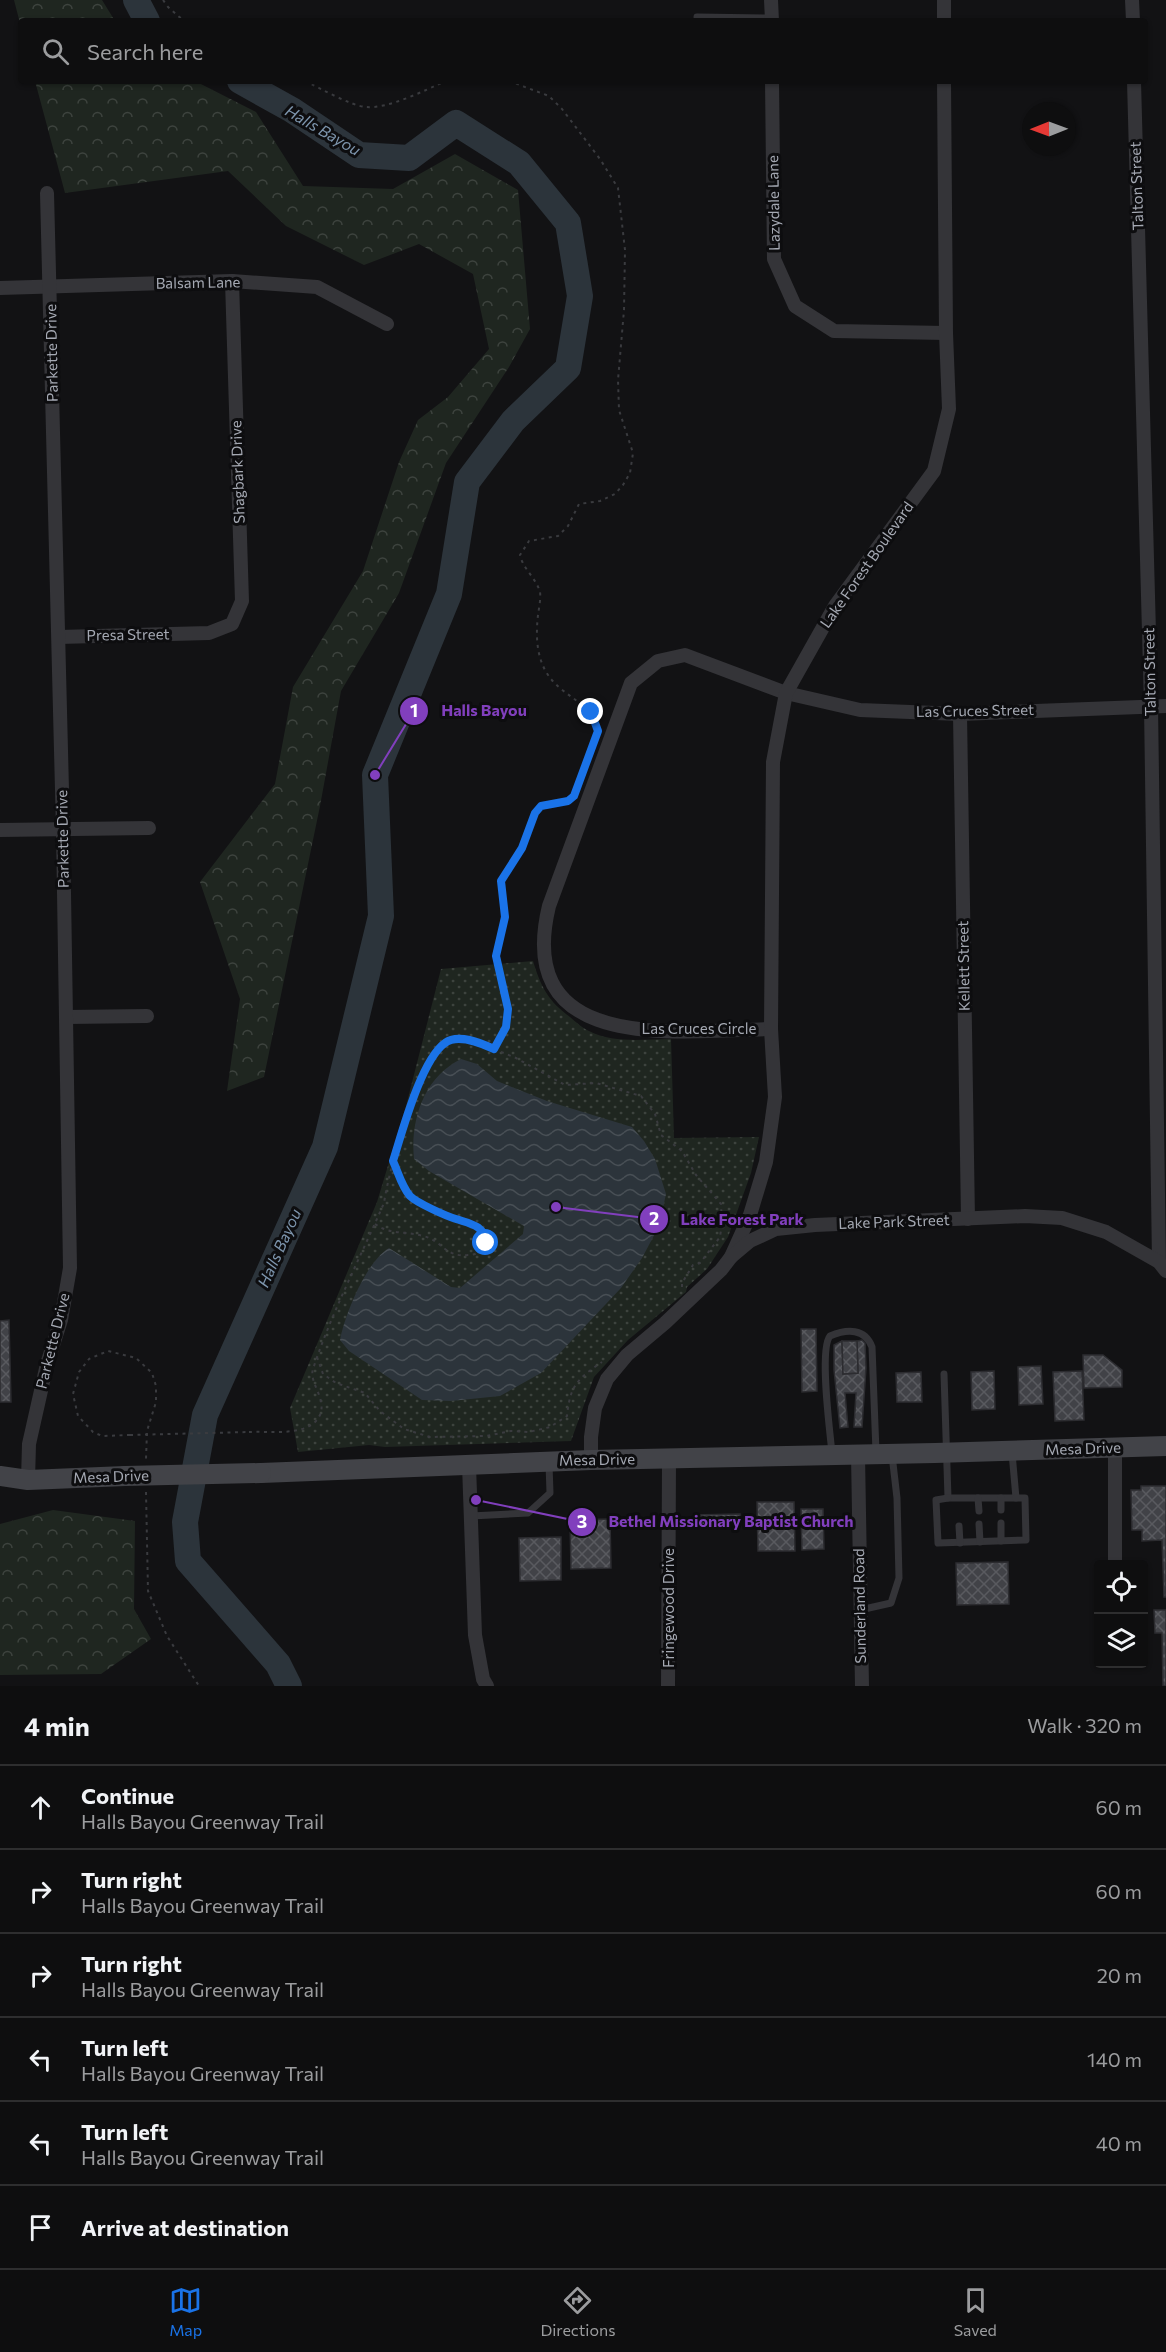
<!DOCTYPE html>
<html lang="en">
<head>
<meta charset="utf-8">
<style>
	:root { --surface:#0e0e0f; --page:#171718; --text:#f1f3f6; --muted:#9b9c9e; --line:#2e2e2f; --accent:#1a73e8 }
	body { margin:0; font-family:Commissioner,sans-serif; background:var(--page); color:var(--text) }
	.controls { position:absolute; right:18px; bottom:18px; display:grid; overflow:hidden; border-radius:6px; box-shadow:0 2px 4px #0004 }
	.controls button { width:54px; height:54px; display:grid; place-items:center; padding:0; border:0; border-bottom:2px solid var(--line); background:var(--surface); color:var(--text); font:30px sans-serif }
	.compass { position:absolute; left:1022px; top:102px; width:54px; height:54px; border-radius:50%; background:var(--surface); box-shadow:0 2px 4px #0004; rotate:269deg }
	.stop { position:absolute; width:18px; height:18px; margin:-14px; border:4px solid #1a73e8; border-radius:50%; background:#fff }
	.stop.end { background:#1a73e8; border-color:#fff; box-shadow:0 2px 6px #0008 }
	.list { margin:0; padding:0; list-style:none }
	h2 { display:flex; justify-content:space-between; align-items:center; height:78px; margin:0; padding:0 24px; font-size:26px }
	h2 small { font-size:20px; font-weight:400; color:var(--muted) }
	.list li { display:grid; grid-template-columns:39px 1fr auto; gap:18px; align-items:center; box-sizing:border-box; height:84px; padding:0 24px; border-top:2px solid var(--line) }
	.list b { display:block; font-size:22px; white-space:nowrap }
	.list p { margin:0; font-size:20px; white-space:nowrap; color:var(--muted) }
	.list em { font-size:20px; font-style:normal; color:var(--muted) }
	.icon { flex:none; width:33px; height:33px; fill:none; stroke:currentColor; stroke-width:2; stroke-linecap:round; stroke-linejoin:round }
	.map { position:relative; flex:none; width:1166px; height:1686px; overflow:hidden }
	.search { position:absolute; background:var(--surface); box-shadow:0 2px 4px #0004; left:18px; right:18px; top:18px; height:66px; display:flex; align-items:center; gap:15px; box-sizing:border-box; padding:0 21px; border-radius:6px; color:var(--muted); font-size:22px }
	.sheet { height:582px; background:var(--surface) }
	nav { display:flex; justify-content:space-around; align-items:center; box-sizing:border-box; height:84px; border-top:2px solid var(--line); background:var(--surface); font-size:16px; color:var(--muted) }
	nav a { display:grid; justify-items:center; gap:3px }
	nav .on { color:var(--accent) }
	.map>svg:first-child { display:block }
</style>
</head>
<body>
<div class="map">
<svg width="1166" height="1686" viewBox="0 0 1166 1686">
	<defs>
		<pattern id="green-dots" width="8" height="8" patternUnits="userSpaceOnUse" patternTransform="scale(1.5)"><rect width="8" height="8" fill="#1f2620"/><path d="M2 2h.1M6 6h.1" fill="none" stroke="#3d433e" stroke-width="1.8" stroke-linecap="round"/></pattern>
		<pattern id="forest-crowns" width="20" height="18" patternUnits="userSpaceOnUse" patternTransform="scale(1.5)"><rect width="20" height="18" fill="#1f2620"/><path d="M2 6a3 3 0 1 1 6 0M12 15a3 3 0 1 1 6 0" fill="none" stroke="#3d433e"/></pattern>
		<pattern id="water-waves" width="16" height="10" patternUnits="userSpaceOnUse" patternTransform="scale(1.5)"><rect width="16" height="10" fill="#2c343b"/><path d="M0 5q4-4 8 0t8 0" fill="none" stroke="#484f55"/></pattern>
		<pattern id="building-cross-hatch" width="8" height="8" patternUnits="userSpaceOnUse" patternTransform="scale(1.5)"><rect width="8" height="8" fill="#414247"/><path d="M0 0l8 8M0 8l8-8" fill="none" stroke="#595a5f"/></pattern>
	</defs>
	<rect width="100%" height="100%" fill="#121214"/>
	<path fill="url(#green-dots)" d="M533,961C541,987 548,1001 570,1017C576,1022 582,1028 589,1031C614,1044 645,1039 671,1039L674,1138L759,1137L751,1173L728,1237L707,1269L687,1287L686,1292L628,1340L594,1377L571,1441L385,1447L369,1445L298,1452L290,1408L377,1202L406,1106L441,969Z"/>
	<g fill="url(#forest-crowns)">
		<path d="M14,0H102L115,21H21V27Z"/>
		<path d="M35,81H195L256,112L303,186L393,189L455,154L518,190L530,329L509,367L446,463L399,593L341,691L320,806L264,1077L227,1091L240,999L200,882L275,784L293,687L363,571L399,462L418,420L448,397L489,349L473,274L419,244L364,265L286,226L228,171L65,193Z"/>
		<path d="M53,1510L135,1521L134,1609L151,1639L101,1674L0,1675V1524Z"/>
	</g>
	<path fill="url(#water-waves)" d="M461,1059L477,1064L497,1081L547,1101L632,1127L644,1141L655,1159L666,1194L659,1226L642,1258L621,1288L541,1373L500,1396L451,1401L422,1400L349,1351L340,1340C345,1314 366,1262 389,1248L451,1287L460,1288L523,1234L524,1226L429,1171L414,1159C410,1120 424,1077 461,1059Z"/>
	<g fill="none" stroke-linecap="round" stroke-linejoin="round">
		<g stroke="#2c343b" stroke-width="26">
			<path d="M136,0L147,21"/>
			<path d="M240,81L292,110L359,155L409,158L456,123L519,163L568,223L580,296L568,368L513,421L467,482L449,594L375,775L381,916L325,1147L205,1415L185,1522L188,1561L278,1664L289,1686"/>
		</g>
	</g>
	<g fill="url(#building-cross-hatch)" stroke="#2c2c30" stroke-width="1.5">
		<path d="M9,1320L11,1402H0V1321Z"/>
		<path d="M801,1329H816L817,1391L802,1392Z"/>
		<path d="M862,1340L865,1343L866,1368L862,1427H854L856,1393H845L848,1427L840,1428L834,1370V1345L842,1341L843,1374L858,1373L857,1341Z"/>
		<path d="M842,1341H857L858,1373L843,1374Z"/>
		<path d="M1083,1355H1103L1122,1370V1387L1084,1388Z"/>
		<path d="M1041,1366L1043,1404L1019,1405L1018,1367Z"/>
		<path d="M994,1371L995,1409L972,1410L971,1372Z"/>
		<path d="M1082,1371L1084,1420L1055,1421L1053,1372Z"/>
		<path d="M921,1372L922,1402H897L896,1373Z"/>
		<path d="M1141,1486H1166V1597H1164L1162,1540L1142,1541V1530H1132L1131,1490H1141Z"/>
		<path d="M757,1502H794L795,1551H758Z"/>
		<path d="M801,1509H823L824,1549L802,1550Z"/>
		<path d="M740,1514V1525L694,1526L693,1515Z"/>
		<path d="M610,1519L611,1568L571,1569L570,1520Z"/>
		<path d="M561,1537V1580L520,1581L519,1538Z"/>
		<path d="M1008,1562L1009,1604L957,1605L956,1563Z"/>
		<path d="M1154,1610H1166V1686H1163L1162,1633H1155Z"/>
	</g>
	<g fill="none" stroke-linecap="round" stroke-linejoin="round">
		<g stroke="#3a3b3f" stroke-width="2" stroke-dasharray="3 4.5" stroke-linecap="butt">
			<path d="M163,0L168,7L184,21"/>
			<path d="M305,81C320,88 351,106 366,107C389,109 425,90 446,81"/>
			<path d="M509,81L549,96L562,109L600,159L618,188L625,250L624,310L618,380L619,410L633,453L630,473L623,485L615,494L600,501L579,504L568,526L558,536L529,541L520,555C523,569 536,578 540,592C541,598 539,608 538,615C536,633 536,653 545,670C560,698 592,700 597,731"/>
			<path d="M494,1049L516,1058L565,1085L596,1083L641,1096L655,1114L661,1135L682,1151L696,1175L721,1204L722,1223L720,1237L700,1263L693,1265L682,1283V1287"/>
			<path d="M375,1224C390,1235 406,1231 423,1236C442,1240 445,1258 468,1255C474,1255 480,1253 484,1248C486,1244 487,1240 485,1235C476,1217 424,1213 409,1195C402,1185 398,1172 393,1161"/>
			<path d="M317,1357L323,1374L336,1383L365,1393L380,1411L404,1429L430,1437L486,1436L511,1431L529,1432L550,1427L567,1416C570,1386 577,1379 602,1362"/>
			<path d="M249,1432C269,1431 302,1436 316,1421C332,1403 308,1384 313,1369C331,1314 361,1256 384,1203C389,1169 418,1062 445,1043C459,1033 481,1043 494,1049L506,1027L508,1009L496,956L505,917L501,881L522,848L535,813L541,806L568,801L574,796"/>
			<path d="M130,1435L102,1436L93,1432L78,1416L73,1394L79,1372L89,1359L108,1351L136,1358L152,1373L156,1386V1402L147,1431L146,1459"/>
			<path d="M146,1492L148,1591L167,1636L199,1686"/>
		</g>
		<g stroke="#343438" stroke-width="7">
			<path d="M697,17L771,18"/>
			<path d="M944,1374L948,1498H1016L1012,1453"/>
			<path d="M832,1453C830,1432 819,1349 830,1336C847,1329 865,1328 872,1347L876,1452"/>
			<path d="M948,1498L936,1500L938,1543L1026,1540L1025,1498H1016"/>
			<path d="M978,1498L979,1511"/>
			<path d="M1001,1498V1510"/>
			<path d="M471,1516L528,1513L550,1493L549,1464"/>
			<path d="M1001,1523V1541"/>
			<path d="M979,1524L980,1542"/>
			<path d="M959,1526L960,1543"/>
			<path d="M860,1610L891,1603L899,1578L897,1498L892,1455"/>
		</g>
		<g stroke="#343438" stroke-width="14">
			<path d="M771,0L772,21"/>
			<path d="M944,0V21"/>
			<path d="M1132,0L1133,21"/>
			<path d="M772,81L774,259L795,306L834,331L946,333"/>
			<path d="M1134,81L1151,706L1159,1262"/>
			<path d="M0,288L232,281L317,287L387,324"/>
			<path d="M59,637L209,633L232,624L242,601L232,281"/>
			<path d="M960,714L968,1219"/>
			<path d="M0,830L149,828"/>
			<path d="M67,1017L147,1016"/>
			<path d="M771,1029C678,1031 513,1055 549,906L631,683L658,661L685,655L786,693L860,710L960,714L1166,706"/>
			<path d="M731,1257L750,1215L766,1162L775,1097L771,1029L773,762L786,693L835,606L934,471L949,409L946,333L944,81"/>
			<path d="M858,1455L862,1686"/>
			<path d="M591,1460V1437L595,1408L607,1379L627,1355L665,1323L721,1270L731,1257L750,1241L776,1229L815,1225L1025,1216L1062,1218L1106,1232L1159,1262L1166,1271"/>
			<path d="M469,1465L475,1635L483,1679L487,1686"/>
			<path d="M28,1480L29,1444L47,1364L61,1320L70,1268L63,830L47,193"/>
			<path d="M1115,1564V1448"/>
			<path d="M668,1686L669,1459"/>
		</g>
		<g stroke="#424348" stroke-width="20">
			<path d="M261,1473L591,1460L935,1453L1166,1446"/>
			<path d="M0,1476L28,1480L125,1476"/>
		</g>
		<path stroke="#3a3b3f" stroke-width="2" stroke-dasharray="3 4.5" stroke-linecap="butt" d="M130,1435L249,1432"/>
		<path stroke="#424348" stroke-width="20" d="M125,1476L261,1473"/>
	</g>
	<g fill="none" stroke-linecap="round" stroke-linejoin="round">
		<path stroke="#1a73e8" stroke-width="8" d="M486,1243C484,1225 471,1224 456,1219C446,1216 417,1203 410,1196C402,1187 398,1172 393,1161C402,1133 421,1060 445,1043C458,1033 481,1043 494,1049L506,1027L508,1009L496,956L505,917L501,881L522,848L535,813L541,806L568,801L574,796L598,731L591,712"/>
	</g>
	<g text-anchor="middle" stroke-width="6" stroke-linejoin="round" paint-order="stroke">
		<g font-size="15" fill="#a5a9b3" stroke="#0d0d0f">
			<text transform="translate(1137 186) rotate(-92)" y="5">Talton Street</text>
			<text transform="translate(774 203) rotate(-91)" y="5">Lazydale Lane</text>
			<text transform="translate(198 283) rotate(-1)" y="5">Balsam Lane</text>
			<text transform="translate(52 353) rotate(-91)" y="5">Parkette Drive</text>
			<text transform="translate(238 472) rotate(-92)" y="5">Shagbark Drive</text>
			<text transform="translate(867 565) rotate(-55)" y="5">Lake Forest Boulevard</text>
			<text transform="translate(128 635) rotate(-1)" y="5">Presa Street</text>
			<text transform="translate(1150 672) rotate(-91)" y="5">Talton Street</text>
			<text transform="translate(975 711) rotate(-1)" y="5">Las Cruces Street</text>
			<text transform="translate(63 839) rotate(-91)" y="5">Parkette Drive</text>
			<text transform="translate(964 966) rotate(-91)" y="5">Kellett Street</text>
			<text x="699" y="1034">Las Cruces Circle</text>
			<text transform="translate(894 1222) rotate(-2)" y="5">Lake Park Street</text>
			<text transform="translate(53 1341) rotate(-76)" y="5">Parkette Drive</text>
			<text transform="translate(1083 1449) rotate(-2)" y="5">Mesa Drive</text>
			<text transform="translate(597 1460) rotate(-1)" y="5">Mesa Drive</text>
			<text transform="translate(111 1477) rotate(-2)" y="5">Mesa Drive</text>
			<text transform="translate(860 1606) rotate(-91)" y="5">Sunderland Road</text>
			<text transform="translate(669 1608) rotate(-90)" y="5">Fringewood Drive</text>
		</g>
		<g font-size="16" font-style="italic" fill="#7d95ad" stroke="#0d0d0f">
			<text transform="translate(323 130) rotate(30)" y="6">Halls Bayou</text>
			<text transform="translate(279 1248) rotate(-66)" y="6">Halls Bayou</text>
		</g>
	</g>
	<path fill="none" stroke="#813fbd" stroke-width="2" d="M375 775L414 711M556 1207L654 1219M476 1500L582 1522"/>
	<g fill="#813fbd" stroke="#0d0d0f" stroke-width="2">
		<circle cx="375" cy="775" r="6"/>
		<circle cx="556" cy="1207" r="6"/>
		<circle cx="476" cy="1500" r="6"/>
		<circle cx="414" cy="711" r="15"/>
		<circle cx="654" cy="1219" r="15"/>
		<circle cx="582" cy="1522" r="15"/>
	</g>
	<g font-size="18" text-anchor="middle" font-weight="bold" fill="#fff">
		<text x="414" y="717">1</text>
		<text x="654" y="1225">2</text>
		<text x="582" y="1528">3</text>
	</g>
	<g font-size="16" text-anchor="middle" font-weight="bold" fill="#813fbd" stroke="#0d0d0f" stroke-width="6" stroke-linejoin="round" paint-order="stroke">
		<text x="484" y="716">Halls Bayou</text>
		<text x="742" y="1225">Lake Forest Park</text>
		<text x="731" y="1527">Bethel Missionary Baptist Church</text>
	</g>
</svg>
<div class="controls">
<button><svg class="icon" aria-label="locate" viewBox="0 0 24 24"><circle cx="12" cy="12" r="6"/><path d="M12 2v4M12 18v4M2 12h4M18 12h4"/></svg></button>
<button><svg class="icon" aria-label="layers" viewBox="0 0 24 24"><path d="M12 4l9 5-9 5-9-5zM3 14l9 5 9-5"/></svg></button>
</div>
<svg class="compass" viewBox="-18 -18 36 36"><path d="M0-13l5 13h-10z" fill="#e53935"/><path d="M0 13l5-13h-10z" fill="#9b9c9e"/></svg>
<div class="stop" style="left:486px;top:1243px"></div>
<div class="stop end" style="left:591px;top:712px"></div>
<div class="search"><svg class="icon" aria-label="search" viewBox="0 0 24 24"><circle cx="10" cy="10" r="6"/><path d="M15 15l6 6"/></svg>Search here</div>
</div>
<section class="sheet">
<h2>4 min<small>Walk · 320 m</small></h2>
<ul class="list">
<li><svg class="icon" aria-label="ahead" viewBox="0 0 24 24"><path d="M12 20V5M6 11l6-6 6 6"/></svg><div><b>Continue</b><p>Halls Bayou Greenway Trail</p></div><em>60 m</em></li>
<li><svg class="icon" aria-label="right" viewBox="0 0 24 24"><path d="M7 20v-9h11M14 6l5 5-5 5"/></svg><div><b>Turn right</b><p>Halls Bayou Greenway Trail</p></div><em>60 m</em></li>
<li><svg class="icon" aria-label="right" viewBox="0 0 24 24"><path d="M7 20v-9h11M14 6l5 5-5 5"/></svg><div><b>Turn right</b><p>Halls Bayou Greenway Trail</p></div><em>20 m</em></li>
<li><svg class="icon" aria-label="left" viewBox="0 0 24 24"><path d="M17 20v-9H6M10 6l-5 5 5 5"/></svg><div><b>Turn left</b><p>Halls Bayou Greenway Trail</p></div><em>140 m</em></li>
<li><svg class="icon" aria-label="left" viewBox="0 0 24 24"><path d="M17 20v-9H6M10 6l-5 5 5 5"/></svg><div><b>Turn left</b><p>Halls Bayou Greenway Trail</p></div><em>40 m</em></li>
<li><svg class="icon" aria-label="arrive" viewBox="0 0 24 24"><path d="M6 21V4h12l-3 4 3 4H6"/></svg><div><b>Arrive at destination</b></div></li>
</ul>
</section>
<nav>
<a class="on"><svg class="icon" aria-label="map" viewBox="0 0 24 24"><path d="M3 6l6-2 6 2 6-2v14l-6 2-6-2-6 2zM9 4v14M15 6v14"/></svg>Map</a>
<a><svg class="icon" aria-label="directions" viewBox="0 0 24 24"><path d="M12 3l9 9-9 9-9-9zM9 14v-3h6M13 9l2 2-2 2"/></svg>Directions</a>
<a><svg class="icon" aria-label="saved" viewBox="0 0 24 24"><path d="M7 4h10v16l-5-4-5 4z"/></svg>Saved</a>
</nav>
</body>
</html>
